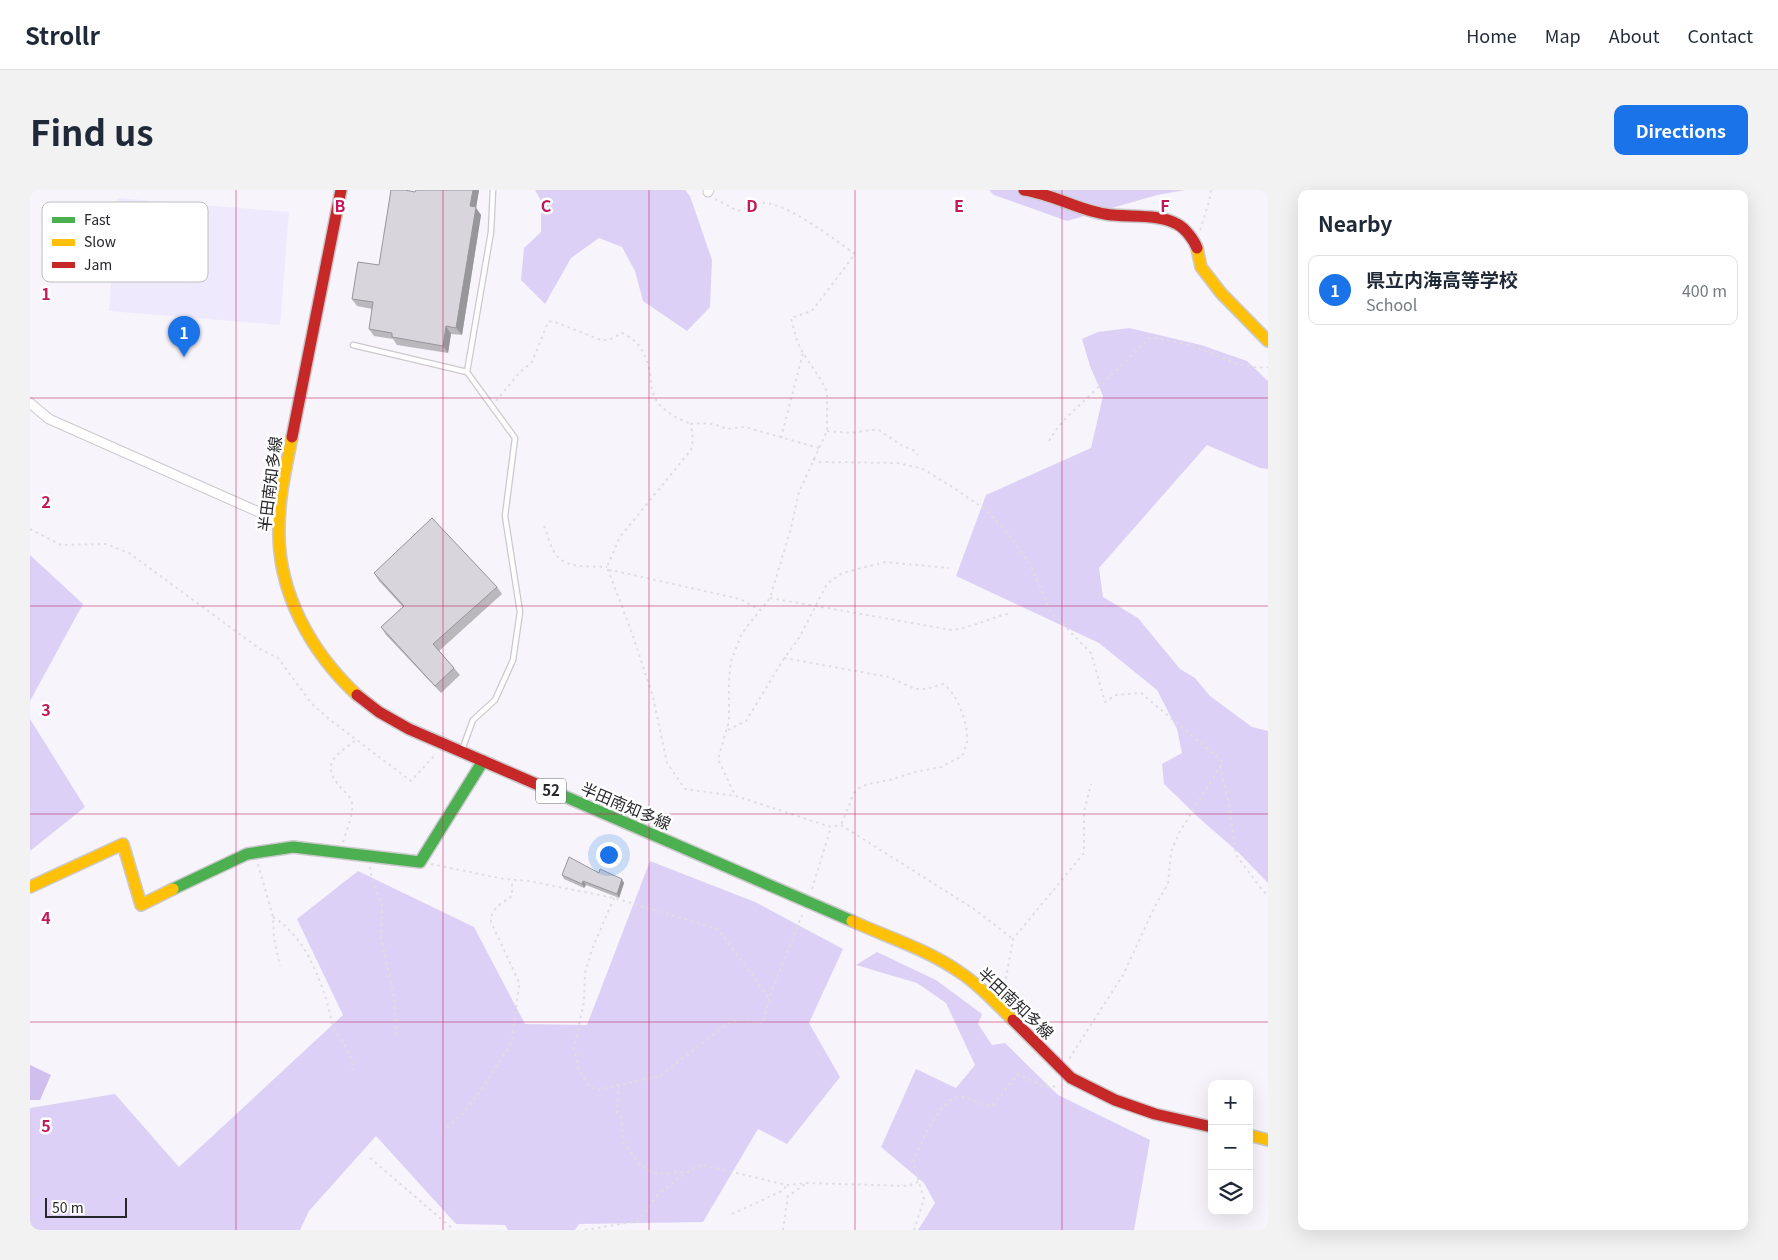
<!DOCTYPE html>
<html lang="en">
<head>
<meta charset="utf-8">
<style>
	:root { --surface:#fff; --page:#f2f2f3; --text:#1f2937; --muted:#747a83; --line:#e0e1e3; --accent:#1a73e8 }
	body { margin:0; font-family:Georgia,"Noto Sans JP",serif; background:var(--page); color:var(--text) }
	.controls { position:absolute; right:15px; bottom:15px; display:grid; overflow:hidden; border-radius:10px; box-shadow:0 5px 20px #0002 }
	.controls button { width:45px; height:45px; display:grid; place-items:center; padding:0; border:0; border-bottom:1px solid var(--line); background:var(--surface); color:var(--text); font:25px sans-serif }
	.scale { position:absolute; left:15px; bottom:12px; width:82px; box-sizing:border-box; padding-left:5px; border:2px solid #28272b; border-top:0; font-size:14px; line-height:18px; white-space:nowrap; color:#28272b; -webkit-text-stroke:4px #fff; paint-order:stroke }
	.you { position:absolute; left:578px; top:664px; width:18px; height:18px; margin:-12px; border:4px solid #fff; border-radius:50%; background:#1a73e8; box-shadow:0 0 0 8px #1a73e833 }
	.badge { display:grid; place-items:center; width:32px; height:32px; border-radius:50%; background:var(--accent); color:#fff; font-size:16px; font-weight:700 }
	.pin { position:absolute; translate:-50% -41px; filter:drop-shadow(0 1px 2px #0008) }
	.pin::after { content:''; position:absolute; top:26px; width:18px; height:15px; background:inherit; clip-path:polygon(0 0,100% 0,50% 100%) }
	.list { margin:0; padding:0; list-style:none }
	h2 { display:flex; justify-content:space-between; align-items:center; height:65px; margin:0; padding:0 20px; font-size:21px }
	h2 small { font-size:16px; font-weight:400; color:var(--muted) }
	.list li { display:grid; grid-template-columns:32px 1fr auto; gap:15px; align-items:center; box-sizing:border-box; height:70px; margin:0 10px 10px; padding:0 10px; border:1px solid var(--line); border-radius:10px }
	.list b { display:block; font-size:19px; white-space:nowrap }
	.list p { margin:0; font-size:16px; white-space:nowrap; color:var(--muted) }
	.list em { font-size:16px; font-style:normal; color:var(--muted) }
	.icon { flex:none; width:28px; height:28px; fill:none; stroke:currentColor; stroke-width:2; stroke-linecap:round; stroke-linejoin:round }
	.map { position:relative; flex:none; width:1238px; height:1040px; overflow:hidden; border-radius:10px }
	header { display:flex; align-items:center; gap:30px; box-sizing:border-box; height:70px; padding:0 25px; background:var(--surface); border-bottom:1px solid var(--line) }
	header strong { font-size:24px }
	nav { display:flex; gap:28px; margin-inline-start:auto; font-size:18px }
	.intro { display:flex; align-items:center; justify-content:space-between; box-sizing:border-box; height:120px; padding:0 30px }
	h1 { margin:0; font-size:35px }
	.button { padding:12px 22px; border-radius:10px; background:var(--accent); color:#fff; font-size:18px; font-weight:700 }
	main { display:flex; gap:30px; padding:0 30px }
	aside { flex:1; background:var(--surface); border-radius:10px; box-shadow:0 5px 20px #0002 }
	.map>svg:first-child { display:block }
</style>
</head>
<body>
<header>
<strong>Strollr</strong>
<nav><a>Home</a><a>Map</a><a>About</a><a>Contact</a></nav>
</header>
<div class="intro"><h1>Find us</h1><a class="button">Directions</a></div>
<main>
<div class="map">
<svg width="1238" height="1040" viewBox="0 0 1238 1040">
	<rect width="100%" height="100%" fill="#f7f5fb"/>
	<path fill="#efe9fd" d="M87,8L259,22L250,135L79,121Z"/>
	<g fill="#ddd0f6">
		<path d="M505,0H655L660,6L682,70L680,117L657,141L613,111L605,81L592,57L569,48L541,68L515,114L491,90L494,58L511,42V11Z"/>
		<path d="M959,0H1155L1127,5L1037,31L964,5Z"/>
		<path d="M1099,138L1171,155L1217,171L1238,191V279L1230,278L1177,255L1069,378L1073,407L1108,428L1150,479L1165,488L1180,506L1222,537L1238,541V693L1209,663L1169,628L1134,594L1132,574L1152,563L1147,539L1127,500L1069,453L926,386L956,305L1061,258L1073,206L1060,176L1052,149L1068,142Z"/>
		<path d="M0,365L53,414L0,511Z"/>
		<path d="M0,529L55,617L0,661Z"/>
		<path d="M620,671L725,712L813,759L779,833L810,887L757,954L728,939L673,1032L549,1034L545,1040H478L475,1035L426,1034L346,946L279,1021L270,1040H0V918L85,904L149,977L313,825L267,729L328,681L444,737L495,834L557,835Z"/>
		<path d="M847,762L906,790L952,824L948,834L962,855L975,853L1028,905L1120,950L1104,1040H888L905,1013L894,993L851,957L886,879L926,898L945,875L916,813L887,793L826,775Z"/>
	</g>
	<path fill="#cfbfee" d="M0,875L21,885L10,910H0Z"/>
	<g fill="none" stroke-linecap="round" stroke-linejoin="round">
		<defs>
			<g id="lane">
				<path d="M323,155L437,182L485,248L475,326L490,422L483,470L465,510L443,530L432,560"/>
				<path d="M437,182L461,42L463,0"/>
			</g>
			<g id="street">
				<path d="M678,2L679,0"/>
				<path d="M0,213L19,229L249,331"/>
			</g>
			<g id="fast">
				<path d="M527,603L822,731"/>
				<path d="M143,699L217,664L263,657L390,672L453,571"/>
			</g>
			<g id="slow">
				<path d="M1167,58L1171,77L1191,103L1238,151"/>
				<path d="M262,247C256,277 249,307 249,337C247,402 281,462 327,505"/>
				<path d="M0,697L93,654L111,715L143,699"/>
				<path d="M822,731C857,747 896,759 928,781C948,794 966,813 983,830"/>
				<path d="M1219,945L1238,950"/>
			</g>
			<g id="jam">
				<path d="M994,0C1023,4 1048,20 1075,24C1097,28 1127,23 1147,34C1155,38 1164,50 1167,58"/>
				<path d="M262,247L311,0"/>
				<path d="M327,505L349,522L379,539L527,603"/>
				<path d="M983,830L1041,888L1085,910L1125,924L1182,937"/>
			</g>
		</defs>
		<use href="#lane" stroke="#cbc9ce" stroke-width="7"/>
		<use href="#street" stroke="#cbc9ce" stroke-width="11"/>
		<use href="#fast" stroke="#cbc9ce" stroke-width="14"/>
		<use href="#slow" stroke="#cbc9ce" stroke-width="14"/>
		<use href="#jam" stroke="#cbc9ce" stroke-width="14"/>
		<g stroke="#dedddf" stroke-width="2" stroke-dasharray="2.5 4" stroke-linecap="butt">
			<path d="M685,9L708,21C715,18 723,14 730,13C754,10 805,50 825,64L782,121L761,128L767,151L773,163L791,190L797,202V241L769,302L761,338L740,408L712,443L701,471L699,489V531L688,569L705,605"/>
			<path d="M1170,40L1179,12L1181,0"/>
			<path d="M466,211L490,182L502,172L518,132L522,131L571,150H579L592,143C610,151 616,164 620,183C621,191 621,199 624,206C630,220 648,229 661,234"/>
			<path d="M797,241L821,243L840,240H849L871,255L883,260L888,265"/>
			<path d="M751,248L773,163"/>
			<path d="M1019,251L1026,240L1036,228L1121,147C1135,150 1150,152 1163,156C1187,165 1211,180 1238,177"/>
			<path d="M789,258L715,237L697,239L684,234L671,233L661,234L663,249L661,260L590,347L577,377L602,443L623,507L637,573L655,599L706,606L801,637L811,635L944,719L983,749"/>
			<path d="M783,269L790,272L868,273L893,279L924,298L956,320L979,345L1000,374L1021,422L1061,463L1075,512L1086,505L1111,503L1193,572L1149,643L1141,662L1138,694L1126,714L1093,785L1039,869"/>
			<path d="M514,336C518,345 520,358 527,366C538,379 561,376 577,377"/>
			<path d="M0,339L31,355L76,354L99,363L185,426L230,459L248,468L282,514L299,529L381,591L405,565"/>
			<path d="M579,381L581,380L710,409L730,420"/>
			<path d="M740,408L922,440C941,438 959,428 978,424"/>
			<path d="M754,468L859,487L885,499H896L913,494C927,502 939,536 937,551C936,556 934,562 932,566L911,577L885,582L860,590L838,594L829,598L824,603L811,635"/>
			<path d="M698,540L716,531L753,470L769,448L797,394L812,383L855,372L919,378"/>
			<path d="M1190,576L1199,614L1206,665L1233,701L1238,705"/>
			<path d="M313,652C316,643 324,622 322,614C321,607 315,602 311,598C289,573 306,566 326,550"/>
			<path d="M228,674L243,727L244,748L250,776"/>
			<path d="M401,674L474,689L499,691L584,708L688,739L739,808"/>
			<path d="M340,677L342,690L352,716L351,748L364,807L367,849"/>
			<path d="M782,699L801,637"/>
			<path d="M584,708L563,757L555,783L554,812L544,858L549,880L558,896L567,900L630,886L701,831L733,833L739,808L772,725"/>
			<path d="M243,727C272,745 286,778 296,809C299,818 300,827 303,835C311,853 321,858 323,881"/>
			<path d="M970,800L975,794L983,749L1054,663V622L1061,594"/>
			<path d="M589,895L587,922L591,926L593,952L612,977L628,984L656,982"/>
			<path d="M412,942L434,922L452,899L479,857L482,850L489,796L488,790L461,732C460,718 473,713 482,706V690"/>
			<path d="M340,968L424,1040"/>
			<path d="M702,1024L752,1001L757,995"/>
			<path d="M555,1040L608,1031L629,1003L665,977L672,975L757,995L777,993L878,996L888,992"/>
			<path d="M753,1040L758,1006L777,993"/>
			<path d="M884,1040L894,1009L883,972C891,955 911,902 934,907C947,909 948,917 963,915L988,884L1014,897L1029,896"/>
		</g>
		<use href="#lane" stroke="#fefefe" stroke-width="4.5"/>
		<use href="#street" stroke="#fefefe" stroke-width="9"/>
		<use href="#fast" stroke="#4caf50" stroke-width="11"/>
		<use href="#slow" stroke="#ffc107" stroke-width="11"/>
		<use href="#jam" stroke="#c62828" stroke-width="11"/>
	</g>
	<g fill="#bab8bd">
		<path d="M449,0L446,18L451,25L432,145L421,144L418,163L367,155L363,149L344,146L339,139L342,119L327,116L322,109L349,75Z"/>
		<path d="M344,383L467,397L472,404L409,461L424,478L430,485L411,503L356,445L351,437L373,417L349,391Z"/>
		<path d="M569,683L594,693L589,708L556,695L554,698L534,689L532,685Z"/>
	</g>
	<g fill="#97969a">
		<path d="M443,0H449L446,18L451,25L432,145L426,138L440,16Z"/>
		<path d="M416,136L421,144L418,163L413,156Z"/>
		<path d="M592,689L594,693L589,708L587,704Z"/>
		<path d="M553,691L556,695L554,698L552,694Z"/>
	</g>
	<g fill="#d8d6dc" stroke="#97969a">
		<path d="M361,0H375L385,2L386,0H443L440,16L446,17L426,138L416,136L413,156L362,147V143L339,139L343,112L322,109L328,72L349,75Z"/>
		<path d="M402,328L467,397L403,454L424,478L405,496L351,437L374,416L344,383Z"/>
		<path d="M539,667L569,683L570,679L592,689L587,704L553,691L552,694L532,685Z"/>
	</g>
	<path fill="none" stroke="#c2185b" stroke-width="1" stroke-opacity="0.55" d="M206,0V1040M413,0V1040M619,0V1040M825,0V1040M1032,0V1040M0,208H1238M0,416H1238M0,624H1238M0,832H1238"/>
	<g text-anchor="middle" stroke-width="5" stroke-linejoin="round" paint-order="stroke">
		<rect fill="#fff" stroke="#68686b" stroke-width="1" x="506" y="588.5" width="30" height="25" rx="4"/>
		<g font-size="15" font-weight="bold" fill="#28272b">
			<text x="521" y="606">52</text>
		</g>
		<g font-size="16" fill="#28272b" stroke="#fff">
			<text transform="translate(240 294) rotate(-83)" y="6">半田南知多線</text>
			<text transform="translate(596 616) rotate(23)" y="6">半田南知多線</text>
			<text transform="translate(986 813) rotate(43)" y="6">半田南知多線</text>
		</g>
	</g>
	<rect x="12" y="12" width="166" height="80" rx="8" fill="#fff" stroke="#bebebf" stroke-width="1"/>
	<rect x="22" y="27" width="23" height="6" fill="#4caf50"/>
	<rect x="22" y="49" width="23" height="7" fill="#ffc107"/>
	<rect x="22" y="72" width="23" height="6" fill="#c62828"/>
	<g font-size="14" fill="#28272b">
		<text x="54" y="35">Fast</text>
		<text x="54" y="57">Slow</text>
		<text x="54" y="80">Jam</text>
	</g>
	<g font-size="16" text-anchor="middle" font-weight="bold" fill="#c2185b" stroke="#fff" stroke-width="5" stroke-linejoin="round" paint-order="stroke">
		<text x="310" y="22">B</text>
		<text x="516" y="22">C</text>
		<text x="722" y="22">D</text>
		<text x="929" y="22">E</text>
		<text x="1135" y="22">F</text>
		<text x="16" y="110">1</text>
		<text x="16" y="318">2</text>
		<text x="16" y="526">3</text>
		<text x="16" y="734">4</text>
		<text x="16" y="942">5</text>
	</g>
</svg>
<div class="controls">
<button>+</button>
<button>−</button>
<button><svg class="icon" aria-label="layers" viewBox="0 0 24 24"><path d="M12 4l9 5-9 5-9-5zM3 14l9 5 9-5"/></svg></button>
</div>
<div class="scale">50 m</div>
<div class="you"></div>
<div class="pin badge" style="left:154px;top:167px">1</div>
</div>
<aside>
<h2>Nearby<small></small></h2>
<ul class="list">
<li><span class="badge">1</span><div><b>県立内海高等学校</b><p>School</p></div><em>400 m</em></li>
</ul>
</aside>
</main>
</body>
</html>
